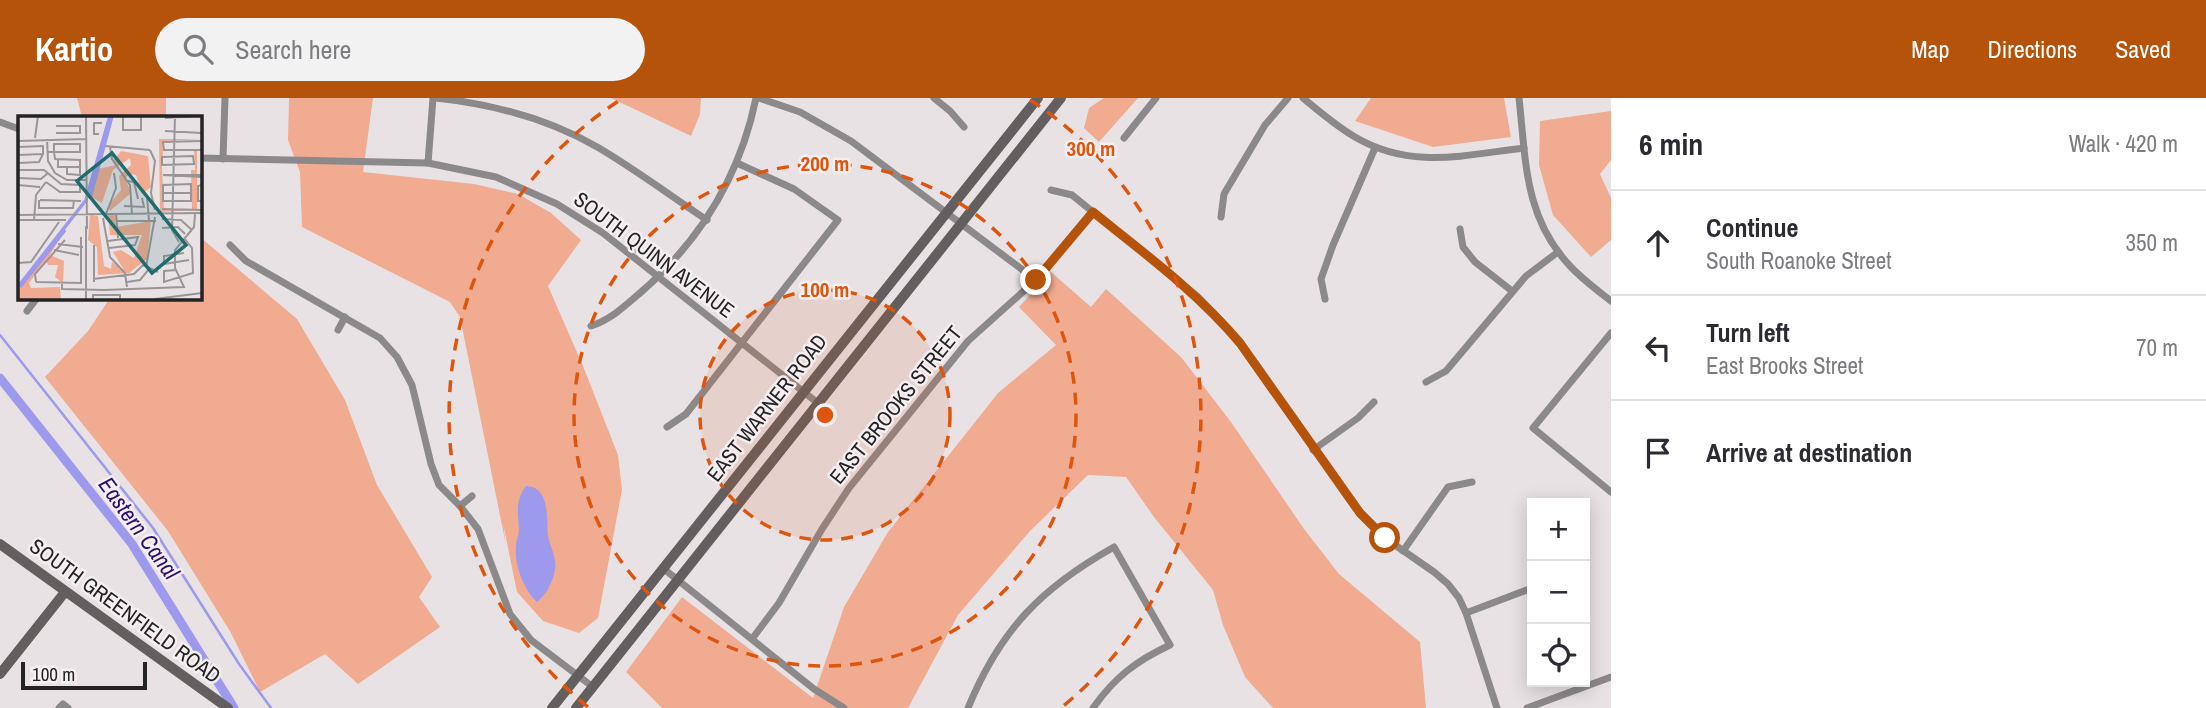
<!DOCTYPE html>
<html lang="en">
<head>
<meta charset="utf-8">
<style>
	:root { --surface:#fff; --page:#f2f2f3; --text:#2b2b33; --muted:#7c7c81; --line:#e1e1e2; --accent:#b45309 }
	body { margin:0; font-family:"Archivo Narrow",sans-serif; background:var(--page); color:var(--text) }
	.controls { position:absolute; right:21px; bottom:21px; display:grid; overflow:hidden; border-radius:0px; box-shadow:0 4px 18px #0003 }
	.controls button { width:63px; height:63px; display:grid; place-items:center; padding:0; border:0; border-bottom:2px solid var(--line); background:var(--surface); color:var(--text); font:35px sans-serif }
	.scale { position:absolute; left:21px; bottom:18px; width:126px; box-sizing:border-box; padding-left:7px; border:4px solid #242324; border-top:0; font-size:19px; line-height:24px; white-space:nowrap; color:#242324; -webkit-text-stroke:5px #f5eff2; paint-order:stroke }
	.stop { position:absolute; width:21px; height:21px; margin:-16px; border:5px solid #b45309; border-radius:50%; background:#fff }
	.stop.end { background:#b45309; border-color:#fff; box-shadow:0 2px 7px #0008 }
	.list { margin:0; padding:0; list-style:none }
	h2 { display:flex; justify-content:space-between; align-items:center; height:91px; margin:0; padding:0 28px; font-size:30px }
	h2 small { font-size:23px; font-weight:400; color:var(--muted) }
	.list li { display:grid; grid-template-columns:46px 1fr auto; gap:21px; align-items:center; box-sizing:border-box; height:105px; padding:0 28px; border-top:2px solid var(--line) }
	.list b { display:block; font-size:26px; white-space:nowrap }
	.list p { margin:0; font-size:23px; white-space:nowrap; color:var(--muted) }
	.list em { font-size:23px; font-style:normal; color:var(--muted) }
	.icon { flex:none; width:38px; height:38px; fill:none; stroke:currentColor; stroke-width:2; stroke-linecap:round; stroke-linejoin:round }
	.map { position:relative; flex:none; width:1611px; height:610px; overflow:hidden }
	header { display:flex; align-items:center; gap:42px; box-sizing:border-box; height:98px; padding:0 35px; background:var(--accent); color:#fff }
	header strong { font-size:33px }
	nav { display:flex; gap:38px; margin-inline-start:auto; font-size:24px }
	.search { width:490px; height:63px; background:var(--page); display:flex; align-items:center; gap:18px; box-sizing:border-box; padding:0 24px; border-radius:38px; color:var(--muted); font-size:26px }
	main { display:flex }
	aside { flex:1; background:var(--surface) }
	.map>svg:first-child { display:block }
</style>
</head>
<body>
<header>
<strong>Kartio</strong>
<div class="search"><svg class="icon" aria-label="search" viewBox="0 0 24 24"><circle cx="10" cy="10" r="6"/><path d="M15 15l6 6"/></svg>Search here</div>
<nav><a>Map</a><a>Directions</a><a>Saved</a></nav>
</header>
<main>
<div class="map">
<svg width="1611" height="610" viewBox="0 0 1611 610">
	<rect width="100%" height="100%" fill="#e8e2e5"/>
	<g fill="#f1ab90">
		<path d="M77,0H166V19H82Z"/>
		<path d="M289,0H373L363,74L474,86L518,96L551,115L581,142L548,188L583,268L618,357L622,392L598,520L579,535L543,523L517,494L503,425L506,447L460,219L450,204L302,129L300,74L288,42Z"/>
		<path d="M611,0H701L700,16L691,38Z"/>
		<path d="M1104,0H1138L1099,44L1084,30L1089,10Z"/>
		<path d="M1371,0H1504L1511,39L1433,49L1355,23Z"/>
		<path d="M1611,13V62L1600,76L1611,100V142L1591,159L1553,117L1539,67L1540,23Z"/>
		<path d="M200,139L297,221L345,302L377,387L432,479L419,499L440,529L358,586L325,556L260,594L231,535L168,433L45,279L88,233L110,200H200Z"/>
		<path d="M1051,174L1091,209L1106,191L1181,259L1231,324L1304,431L1339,476L1420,544L1426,610H1273L1245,579L1223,527L1213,492L1154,419L1126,379L1088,377L1030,433L958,517L908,610H662L626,574L682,499L813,600L844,509L888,434L998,295L1056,247L1019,209Z"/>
	</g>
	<path fill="#9d99ed" d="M526,388C551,389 546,421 548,438C550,449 557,460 555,471C554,482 546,497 537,504C524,492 514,467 516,448C516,442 519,438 519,431C518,415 515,402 526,388Z"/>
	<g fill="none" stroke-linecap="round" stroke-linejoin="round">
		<path stroke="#9d99ed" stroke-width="2.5" d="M0,237L153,430L239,566L271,610"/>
		<path stroke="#9d99ed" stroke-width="9" d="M0,280L132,446L234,610"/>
		<g stroke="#8c898a" stroke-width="7">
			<path d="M436,0C493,6 549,21 599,50C636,72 671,98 707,122"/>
			<path d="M759,0L800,14L851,43L1036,182"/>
			<path d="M934,0L950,13L964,29"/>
			<path d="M1303,0C1320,14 1336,28 1355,39C1411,72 1464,57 1524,50"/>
			<path d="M1519,0C1526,63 1524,119 1570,168C1582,181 1597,192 1611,203"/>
			<path d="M0,24L19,31"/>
			<path d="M1124,40L1156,0"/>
			<path d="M200,60L428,65L496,79L557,106L603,135L819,306"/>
			<path d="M223,61L225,0"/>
			<path d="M428,65L433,0"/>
			<path d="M1051,92L1072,97L1197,198L1221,223L1239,245L1360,415L1385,440L1434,474L1448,486L1459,500L1466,515L1497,610"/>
			<path d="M1221,119L1224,96L1265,27L1288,0"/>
			<path d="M1460,131L1463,149L1475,164L1512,193"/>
			<path d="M230,147L246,163L380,240L397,259L412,287L431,366L439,387L460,408L478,431L510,516L531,542L593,589"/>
			<path d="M1325,201L1321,181L1333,147L1375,50"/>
			<path d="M27,213L37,200"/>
			<path d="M591,228C611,221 624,209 640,195C700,143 740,78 756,0"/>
			<path d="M338,232L345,219"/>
			<path d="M1611,235L1533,330L1611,394"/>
			<path d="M1426,284L1446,273L1526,178L1558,154"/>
			<path d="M667,329L686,316L838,122L794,91L737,65"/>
			<path d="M1313,352L1358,320L1374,304"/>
			<path d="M460,408L472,398"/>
			<path d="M1403,453L1448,389L1472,384"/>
			<path d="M664,471L814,591L844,610"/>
			<path d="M1466,515L1532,490"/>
			<path d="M752,541L779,505L822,431L849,390L968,243L1036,182L1093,114"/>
			<path d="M59,610L63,606L68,610"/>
			<path d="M968,610C1000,532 1041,490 1114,449L1170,547C1136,563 1115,579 1093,610"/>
			<path d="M1527,610L1611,579"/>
		</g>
		<g stroke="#635f5f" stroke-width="10">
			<path d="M0,446L228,610"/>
			<path d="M0,576L65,494"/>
			<path d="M552,610L1038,0"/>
			<path d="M576,610L1061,0"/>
		</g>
	</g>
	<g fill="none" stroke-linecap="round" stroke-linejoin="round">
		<path stroke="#b45309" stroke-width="9" d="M1036,182L1093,114C1144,155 1197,194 1240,245L1360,415L1385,440"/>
	</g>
	<circle cx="825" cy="317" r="125" fill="#de560d" fill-opacity=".12"/>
	<g fill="none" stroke="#de560d" stroke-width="3.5" stroke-dasharray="12 9">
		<circle cx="825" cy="317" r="125"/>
		<circle cx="825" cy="317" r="251"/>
		<path d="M588 609A376 376 0 0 1 620 2M1030 2A376 376 0 0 1 1062 609"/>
	</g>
	<g text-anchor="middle" stroke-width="5" stroke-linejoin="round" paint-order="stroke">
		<g font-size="21" fill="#242324" stroke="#f5eff2">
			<text transform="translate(654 157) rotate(37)" y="7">SOUTH QUINN AVENUE</text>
			<text transform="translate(896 307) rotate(-51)" y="7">EAST BROOKS STREET</text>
			<text transform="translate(767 310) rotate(-52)" y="7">EAST WARNER ROAD</text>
			<text transform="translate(125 513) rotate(36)" y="7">SOUTH GREENFIELD ROAD</text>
		</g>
		<g font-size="23" font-style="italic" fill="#2b1072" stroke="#f5eff2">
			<text transform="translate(139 430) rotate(54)" y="8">Eastern Canal</text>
		</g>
	</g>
	<g transform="translate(18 18)">
		<rect width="184" height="184" fill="#e8e2e5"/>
		<path d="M141,23H184L146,25L144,50L146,94H174L173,54H177L176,34H179V94L142,96ZM103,35L130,40L133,71L124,78L118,59L112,58L107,62L113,77L92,95L90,90L103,74L101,60L113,49L112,42L95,54L84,87L72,80L80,53L98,49L96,44ZM72,99L80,100L86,150L93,153L94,146L106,154L95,136L103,134L116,142L124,119H92L90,99H97L98,111L133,105L129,143L111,157L80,159L79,131L70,124ZM43,120L32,139L46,145L45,167L37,161L40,149H30L28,144L11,167L13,172L42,171L43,183H0V174Z" fill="#f1ab90"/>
		<path fill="none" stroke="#9d99ed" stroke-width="3.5" d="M72,82L94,0M0,171L68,84L92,0M2,171L47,114"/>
		<path fill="none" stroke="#9a9698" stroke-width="2" d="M68,0L69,113M105,0V14H123V0M157,0L154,114L161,126M147,2L177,0M38,10H62V17H38M147,15L184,17M81,18H76V7H84M17,22L20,0M29,23L30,45L37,57L49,64H69M0,25L68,23M184,25L145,26L146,34H184M87,30L132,34M0,31L25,30V38L21,46L0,47M92,31L94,43L112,69L114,98M132,34L137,45L133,77L137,94M30,36H62V28H36V36L37,43L62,44V59L49,58V51M0,39L25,38M144,41L175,40L176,48L144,49ZM40,44V51H62M0,54H26L43,68L62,69V76H42L28,66M184,59H145L184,61M0,62L23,63L30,57M110,65L116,66L120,83M173,68V85H145V69ZM0,69L22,71M184,69L180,70V85H184M145,77H173M129,80L131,105M21,84V92H55L56,84M22,84L63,85M106,90L126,91L124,82M144,93L184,94M98,97L100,122M88,98L98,72L96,57M0,99L184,97M85,102L92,141L107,157L109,171M144,103L163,104L174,114M0,104H48M16,104L18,79L28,66M98,105H138M144,112L160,111L167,118M90,125L120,121L117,129L91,132M40,128L65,131M36,134L61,139M166,137L146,140V148L171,144M0,147L13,146L41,106M128,151L137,101M158,154L146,155V166L175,157L174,132L166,122M75,163L116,158L125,149L140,156M18,166L63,167V121M18,166L17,158L47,124M76,166V129M109,166L122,164L131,153M44,167V173L86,174L166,171L157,152V134L176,111L177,98M68,183V110M75,183V179H102V183M137,183L184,177"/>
		<path fill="#1f6b6d" fill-opacity="0.15" stroke="#1f6b6d" stroke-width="3.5" d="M94,37L168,129L134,157L59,65Z"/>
		<rect width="184" height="184" fill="none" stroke="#242324" stroke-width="3.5"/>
	</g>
	<circle cx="825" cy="317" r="10" fill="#de560d" stroke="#f5eff2" stroke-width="3.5"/>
	<g font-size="21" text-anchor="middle" font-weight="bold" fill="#de560d" stroke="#f5eff2" stroke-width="5" stroke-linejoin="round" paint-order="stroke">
		<text x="1091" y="58">300 m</text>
		<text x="825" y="73">200 m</text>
		<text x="825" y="199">100 m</text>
	</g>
</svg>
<div class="controls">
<button>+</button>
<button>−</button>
<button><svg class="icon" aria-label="locate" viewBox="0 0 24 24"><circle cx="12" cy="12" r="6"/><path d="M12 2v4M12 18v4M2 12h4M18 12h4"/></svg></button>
</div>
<div class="scale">100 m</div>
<div class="stop" style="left:1385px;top:440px"></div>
<div class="stop end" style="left:1036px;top:182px"></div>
</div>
<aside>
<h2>6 min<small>Walk · 420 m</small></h2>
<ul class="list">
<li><svg class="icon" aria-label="ahead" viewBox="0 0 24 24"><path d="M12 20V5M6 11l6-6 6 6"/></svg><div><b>Continue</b><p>South Roanoke Street</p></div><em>350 m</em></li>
<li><svg class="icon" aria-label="left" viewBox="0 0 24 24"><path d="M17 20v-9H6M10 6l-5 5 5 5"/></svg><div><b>Turn left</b><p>East Brooks Street</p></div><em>70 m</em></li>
<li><svg class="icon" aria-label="arrive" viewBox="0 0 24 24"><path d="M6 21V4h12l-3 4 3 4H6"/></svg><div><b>Arrive at destination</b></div></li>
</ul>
</aside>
</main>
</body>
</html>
